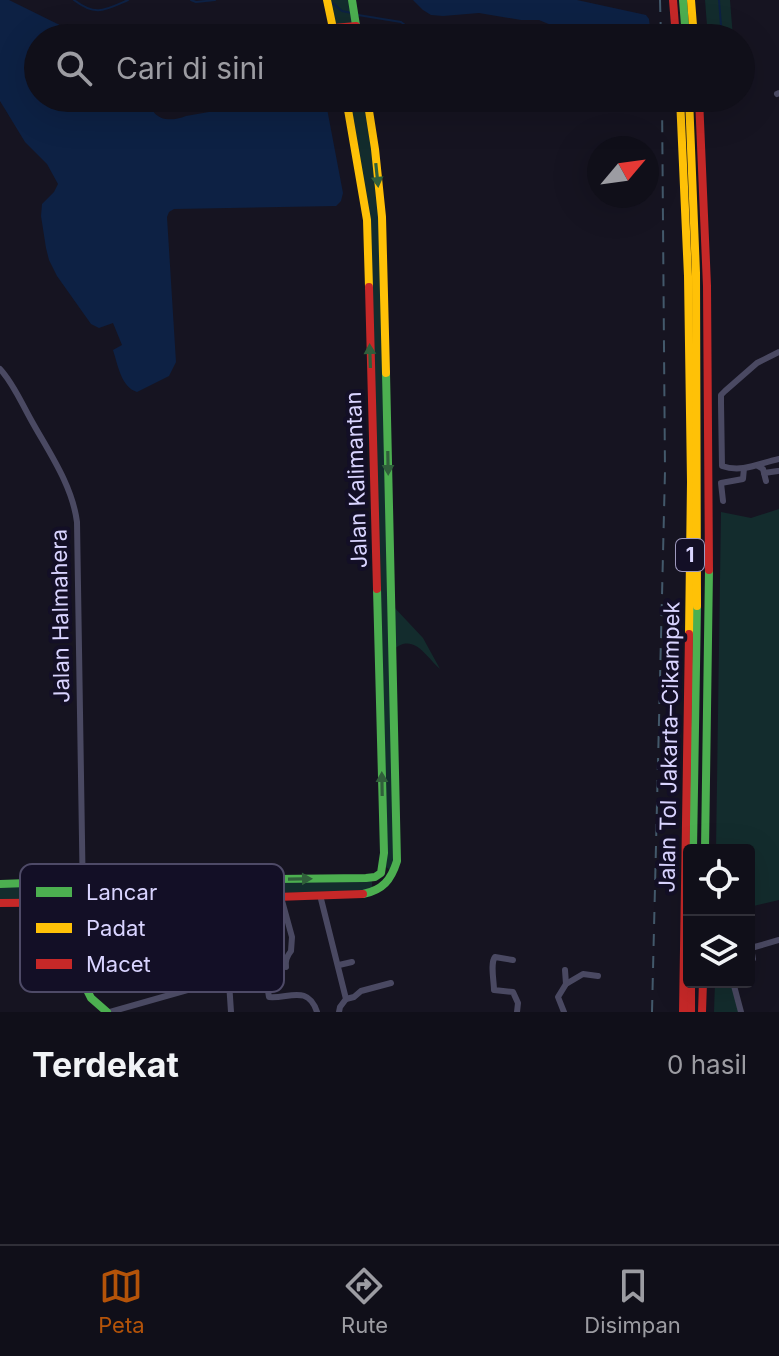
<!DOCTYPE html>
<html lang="id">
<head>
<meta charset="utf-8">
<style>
	:root { --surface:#100f19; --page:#1e1d26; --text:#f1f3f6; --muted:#9c9ca2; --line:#302f38; --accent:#b45309 }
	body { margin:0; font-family:Inter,sans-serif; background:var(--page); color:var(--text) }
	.controls { position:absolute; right:24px; bottom:24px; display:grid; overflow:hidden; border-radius:8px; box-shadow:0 8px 32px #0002 }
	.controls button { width:72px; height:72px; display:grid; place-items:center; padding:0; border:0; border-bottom:2px solid var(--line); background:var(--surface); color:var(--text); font:40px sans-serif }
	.compass { position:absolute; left:587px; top:136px; width:72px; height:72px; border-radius:50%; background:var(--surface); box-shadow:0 8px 32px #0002; rotate:61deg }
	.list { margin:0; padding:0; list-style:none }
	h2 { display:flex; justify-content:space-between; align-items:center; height:104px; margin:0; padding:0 32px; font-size:34px }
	h2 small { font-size:26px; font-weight:400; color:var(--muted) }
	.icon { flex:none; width:44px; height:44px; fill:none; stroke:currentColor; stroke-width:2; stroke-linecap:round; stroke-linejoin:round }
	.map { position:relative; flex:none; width:779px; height:1012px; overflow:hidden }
	.search { position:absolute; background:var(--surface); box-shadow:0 8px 32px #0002; left:24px; right:24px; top:24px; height:88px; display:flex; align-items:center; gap:20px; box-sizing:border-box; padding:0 28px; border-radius:44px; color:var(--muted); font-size:30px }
	.sheet { height:232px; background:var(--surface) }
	nav { display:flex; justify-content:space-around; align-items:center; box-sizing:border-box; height:112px; border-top:2px solid var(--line); background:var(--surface); font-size:22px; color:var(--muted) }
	nav a { display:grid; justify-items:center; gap:4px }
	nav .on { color:var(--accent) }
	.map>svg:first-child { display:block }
</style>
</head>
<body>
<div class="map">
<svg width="779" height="1012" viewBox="0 0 779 1012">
	<rect width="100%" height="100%" fill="#161421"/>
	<g fill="#132c2d">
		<path d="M327,0H352L358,38H335Z"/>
		<path d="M705,0H730L733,38H708Z"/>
		<path d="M346,98H367L382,217L392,605L423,638L440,669C425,655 413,632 393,650V868L389,869L384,866L367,220Z"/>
		<path d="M779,509V900L749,907V850H716L721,512L751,518Z"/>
		<path d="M372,881V890L0,903V884Z"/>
		<path d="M715,982H735L743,1012H714Z"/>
	</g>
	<g fill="#0d2144">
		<path d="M0,0H9L86,38H38V98H149C151,120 168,123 186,116L271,101L325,98L343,193L341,201L336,206L174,209L169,212L167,217L176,362L169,376L137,392C121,387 118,365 113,350L122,345L113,323L99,328L91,324L57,276L49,260L46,248L41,216L42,204L54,192L58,184L47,164L25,142L0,101Z"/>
		<path d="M413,0H577L646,15L649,19L651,38H569L551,25L539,20H521L479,13L443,16L431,15L423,10Z"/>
		<path d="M389,98H527L395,105L391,103Z"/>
	</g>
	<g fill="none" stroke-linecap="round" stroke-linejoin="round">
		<g stroke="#0d2144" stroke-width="2">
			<path d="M74,0C96,17 105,10 128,0"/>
			<path d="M191,0L196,2L215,0"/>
			<path d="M719,0L722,38"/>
			<path d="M330,1L342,11L352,13"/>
			<path d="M358,15L401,22L422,38"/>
			<path d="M451,38C460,35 469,33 478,33C490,33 501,38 513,38"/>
			<path d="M384,99H389"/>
		</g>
		<g stroke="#4a4962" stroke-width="6">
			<path d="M777,94L779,93"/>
			<path d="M779,352L757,363L725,391L721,395V403L722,466C742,473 760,463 779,459"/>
			<path d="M0,369C13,383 21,402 30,418C48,451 72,484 77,522L83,903"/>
			<path d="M758,466L763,469L766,481"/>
			<path d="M764,473L778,471"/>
			<path d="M723,501L721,483L743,479L744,468"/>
			<path d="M320,895L346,999L340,1007L339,1012"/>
			<path d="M281,897L292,937L291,951C287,956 285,961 286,967"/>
			<path d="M255,913L270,969L266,979"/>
			<path d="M226,951L228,967L233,971L236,982"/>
			<path d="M513,960L495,957C490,963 494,981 494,990L513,992L518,1003L517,1012"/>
			<path d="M749,962L753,959L751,948L779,940"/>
			<path d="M339,965L352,962"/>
			<path d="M229,982L231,1012"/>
			<path d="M733,982L741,1012"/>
			<path d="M566,984L583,974L598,976"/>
			<path d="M86,988C100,982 128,974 138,963C145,954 148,943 157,937L173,972L188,970L193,959"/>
			<path d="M346,999L354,997L361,991L391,983"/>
			<path d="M110,1012L205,985L266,979L269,997C288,999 308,984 317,1012"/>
			<path d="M564,1012L558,997L566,984L565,970"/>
		</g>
		<g stroke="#4caf50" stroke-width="8">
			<path d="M352,0L358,38"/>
			<path d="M683,0L686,38"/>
			<path d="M693,850L697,606"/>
			<path d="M705,850L709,570"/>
			<path d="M0,884L82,881L366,878L375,877L381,873L384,853L377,589"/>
			<path d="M363,894C383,890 391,880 397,861L386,373"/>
			<path d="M83,903L86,988L91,998L107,1012"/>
		</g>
		<g stroke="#ffc107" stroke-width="8">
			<path d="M327,0L335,38"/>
			<path d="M691,0L694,38"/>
			<path d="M346,98L367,220L369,287"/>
			<path d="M367,98L375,149L382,217L386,373"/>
			<path d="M680,98L688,276L691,482L689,634"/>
			<path d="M689,98L696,273L697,606"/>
		</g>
		<g stroke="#c62828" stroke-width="8">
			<path d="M673,0L676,38"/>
			<path d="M334,28L356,26"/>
			<path d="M699,98L707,286L709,570"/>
			<path d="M369,287L377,589"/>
			<path d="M0,903L126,902L363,894"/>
			<path d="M691,982V1012"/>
			<path d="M683,1012L689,634"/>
			<path d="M702,1012L703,982"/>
		</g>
		<g stroke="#43596b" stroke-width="2" stroke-dasharray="12 10" stroke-linecap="butt">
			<path d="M660,0L661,38"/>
			<path d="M652,1012L665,471L662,98"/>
		</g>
	</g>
	<defs><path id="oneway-solid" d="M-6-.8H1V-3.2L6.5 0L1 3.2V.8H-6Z" transform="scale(2)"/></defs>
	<g fill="#305f3b">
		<use href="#oneway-solid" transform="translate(377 175) rotate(84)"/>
		<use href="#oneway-solid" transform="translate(370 356) rotate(-92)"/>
		<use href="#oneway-solid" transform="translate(388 463) rotate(89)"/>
		<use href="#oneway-solid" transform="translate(382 784) rotate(-91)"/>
		<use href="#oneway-solid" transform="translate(300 879) rotate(-1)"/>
	</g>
	<g text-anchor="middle" stroke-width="8" stroke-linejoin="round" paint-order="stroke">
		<rect fill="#130f26" stroke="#9e99be" stroke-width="2" x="676" y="539" width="28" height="32" rx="6"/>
		<g font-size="20" font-weight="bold" fill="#d9d4ff">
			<text x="690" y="562">1</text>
		</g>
		<g font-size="22" fill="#d9d4ff" stroke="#130f26">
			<text transform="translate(356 480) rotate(-92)" y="8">Jalan Kalimantan</text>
			<text transform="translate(60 616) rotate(-91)" y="8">Jalan Halmahera</text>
			<text transform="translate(669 747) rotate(-89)" y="8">Jalan Tol Jakarta–Cikampek</text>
		</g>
	</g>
	<rect x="20" y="864" width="264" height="128" rx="12" fill="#130f26" stroke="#4e4a67" stroke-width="2"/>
	<rect x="36" y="887" width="36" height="10" fill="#4caf50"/>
	<rect x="36" y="923" width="36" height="10" fill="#ffc107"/>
	<rect x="36" y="959" width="36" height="10" fill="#c62828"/>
	<g font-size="22" fill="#d9d4ff">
		<text x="86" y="900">Lancar</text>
		<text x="86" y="936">Padat</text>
		<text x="86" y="972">Macet</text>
	</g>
</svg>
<div class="controls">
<button><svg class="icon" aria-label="locate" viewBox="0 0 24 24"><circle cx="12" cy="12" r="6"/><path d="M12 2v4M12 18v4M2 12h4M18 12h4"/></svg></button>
<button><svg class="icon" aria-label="layers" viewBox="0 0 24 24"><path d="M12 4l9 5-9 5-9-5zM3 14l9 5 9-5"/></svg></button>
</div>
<svg class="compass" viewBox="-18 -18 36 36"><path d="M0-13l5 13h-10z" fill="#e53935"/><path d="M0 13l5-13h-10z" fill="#9c9ca2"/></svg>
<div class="search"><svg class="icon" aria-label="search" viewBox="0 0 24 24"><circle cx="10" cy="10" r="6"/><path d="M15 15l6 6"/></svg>Cari di sini</div>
</div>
<section class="sheet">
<h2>Terdekat<small>0 hasil</small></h2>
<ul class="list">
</ul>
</section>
<nav>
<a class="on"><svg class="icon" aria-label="map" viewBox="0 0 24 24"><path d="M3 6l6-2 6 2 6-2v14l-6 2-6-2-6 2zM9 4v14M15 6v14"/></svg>Peta</a>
<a><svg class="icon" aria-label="directions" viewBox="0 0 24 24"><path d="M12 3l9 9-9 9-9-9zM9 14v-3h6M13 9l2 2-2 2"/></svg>Rute</a>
<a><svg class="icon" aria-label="saved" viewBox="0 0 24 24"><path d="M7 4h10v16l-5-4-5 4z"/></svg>Disimpan</a>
</nav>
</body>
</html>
